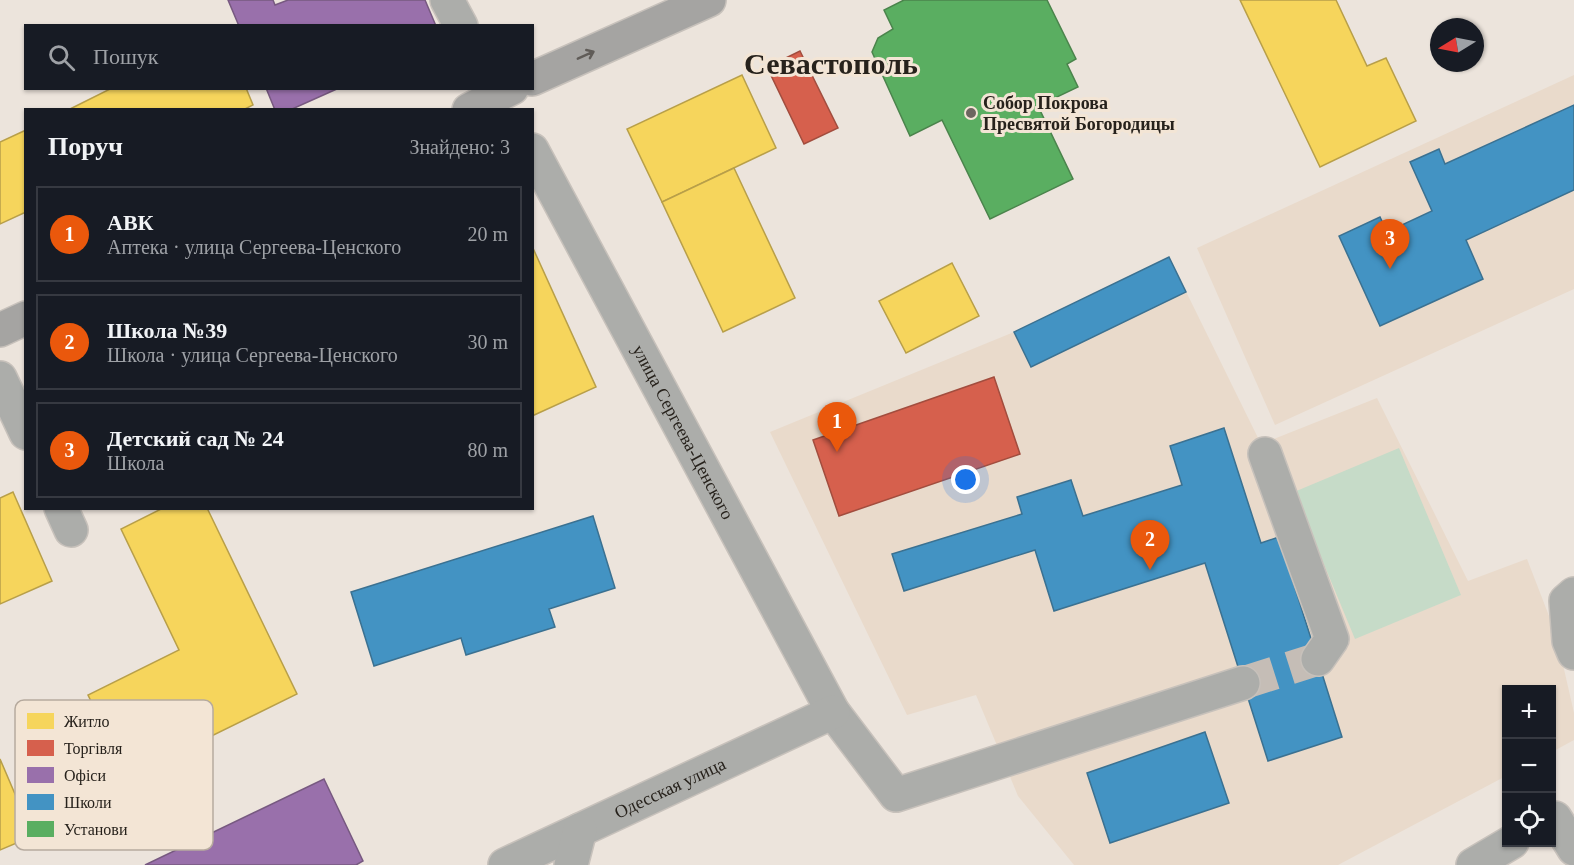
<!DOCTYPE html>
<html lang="uk">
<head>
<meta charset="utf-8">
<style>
	:root { --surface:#171b24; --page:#242831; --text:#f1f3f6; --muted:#9ea1a6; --line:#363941; --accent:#ea580c }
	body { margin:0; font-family:Georgia,serif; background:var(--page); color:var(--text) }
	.controls { position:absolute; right:18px; bottom:18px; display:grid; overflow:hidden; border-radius:0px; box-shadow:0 2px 4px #0004 }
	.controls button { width:54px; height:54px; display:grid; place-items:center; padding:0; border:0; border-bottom:2px solid var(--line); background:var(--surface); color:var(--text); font:30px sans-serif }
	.compass { position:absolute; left:1430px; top:18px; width:54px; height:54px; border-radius:50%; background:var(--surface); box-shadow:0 2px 4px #0004; rotate:260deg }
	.you { position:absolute; left:966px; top:480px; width:21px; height:21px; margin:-15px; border:4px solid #fff; border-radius:50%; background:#1a73e8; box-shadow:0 0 0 9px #1a73e833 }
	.badge { display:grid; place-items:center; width:39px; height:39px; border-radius:50%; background:var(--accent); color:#fff; font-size:20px; font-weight:700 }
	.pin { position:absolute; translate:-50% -50px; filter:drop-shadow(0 2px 3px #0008) }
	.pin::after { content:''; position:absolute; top:32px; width:21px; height:18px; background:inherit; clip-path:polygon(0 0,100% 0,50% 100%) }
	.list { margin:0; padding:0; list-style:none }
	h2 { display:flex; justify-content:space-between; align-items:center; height:78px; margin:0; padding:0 24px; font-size:26px }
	h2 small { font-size:20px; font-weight:400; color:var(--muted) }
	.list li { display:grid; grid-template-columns:39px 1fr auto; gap:18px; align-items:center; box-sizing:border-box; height:96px; margin:0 12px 12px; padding:0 12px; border:2px solid var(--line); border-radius:0px }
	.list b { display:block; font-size:22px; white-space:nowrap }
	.list p { margin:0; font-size:20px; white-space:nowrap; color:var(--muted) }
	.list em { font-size:20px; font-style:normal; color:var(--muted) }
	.icon { flex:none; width:33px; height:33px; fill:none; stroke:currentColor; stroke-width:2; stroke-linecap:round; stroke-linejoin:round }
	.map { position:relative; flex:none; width:1574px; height:865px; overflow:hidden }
	.search { position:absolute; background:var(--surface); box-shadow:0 2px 4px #0004; left:24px; top:24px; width:510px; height:66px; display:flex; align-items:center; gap:15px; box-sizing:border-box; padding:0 21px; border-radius:0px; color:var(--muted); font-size:22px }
	.panel { position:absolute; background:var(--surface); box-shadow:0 2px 4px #0004; left:24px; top:108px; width:510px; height:402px; border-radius:0px }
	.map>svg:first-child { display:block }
</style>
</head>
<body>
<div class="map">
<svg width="1574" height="865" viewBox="0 0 1574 865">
	<rect width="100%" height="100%" fill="#ece4dc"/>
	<g fill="#e9dacb">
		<path d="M1574,75V289L1275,425L1197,248Z"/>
		<path d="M1169,257L1261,444L1377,398L1468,581L1527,559L1556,634L1574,713V740L1552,752V690H1506V776L1338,865H1074L1018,796L976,695L907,715L770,432L1014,332Z"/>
	</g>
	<path fill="#c6dbc8" d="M1399,448L1461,595L1355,639L1294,492Z"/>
	<g fill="#f6d55c" stroke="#b89f49" stroke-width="1.5">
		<path d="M1240,0H1336L1367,66L1386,58L1416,121L1320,167Z"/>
		<path d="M742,75L776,148L662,202L627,129Z"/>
		<path d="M112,88H246L253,105L243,110H68Z"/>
		<path d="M26,130V212L0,224V142Z"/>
		<path d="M734,168L795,298L723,332L662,202Z"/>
		<path d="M532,246L596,387L532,416Z"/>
		<path d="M952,263L979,316L906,353L879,301Z"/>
		<path d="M13,492L52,581L0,604V498Z"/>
		<path d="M163,508H207L297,694L128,777L88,695L179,650L121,529Z"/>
		<path d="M0,759L33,836L0,850Z"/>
	</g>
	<g fill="#d6604d" stroke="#a24d3e" stroke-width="1.5">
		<path d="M800,51L838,128L804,144L767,67Z"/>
		<path d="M994,377L1020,454L839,516L813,440Z"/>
	</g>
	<g fill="#9970ab" stroke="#775980" stroke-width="1.5">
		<path d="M228,0H273L275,5L288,0H425L436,26H239Z"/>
		<path d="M266,88H339L290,110H275Z"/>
		<path d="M324,779L363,861L356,865H145Z"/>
	</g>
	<g fill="#4393c3" stroke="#3b7191" stroke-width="1.5">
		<path d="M1574,105V190L1466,240L1483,279L1380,326L1339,236L1380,217L1387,232L1432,211L1410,162L1439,149L1445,164Z"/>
		<path d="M1169,257L1186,292L1031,367L1014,332Z"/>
		<path d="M1224,428L1261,543L1279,537L1342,737L1268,761L1205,563L1054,611L1035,550L904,591L892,554L1022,514L1017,497L1071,480L1083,516L1182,485L1170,446Z"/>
		<path d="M593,516L615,588L549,609L555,627L466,655L461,638L374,666L351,592Z"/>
		<path d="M1205,732L1229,803L1110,843L1087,773Z"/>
	</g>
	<path fill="#5aae61" stroke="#4b844c" stroke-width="1.5" d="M904,0H1047L1076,59L1067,64L1078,87L1038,106L1073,179L990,219L942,120L910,136L872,52L878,38L893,29L884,10Z"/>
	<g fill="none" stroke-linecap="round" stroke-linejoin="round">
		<path stroke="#c5bdb6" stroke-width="33" stroke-dasharray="33 16" stroke-linecap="butt" d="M1243,683L1318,659"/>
		<defs>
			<g id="minor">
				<path d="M447,0L461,26"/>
				<path id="s1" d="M532,150L833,712L896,795L1243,683"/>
				<path d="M0,378L26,433"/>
				<path d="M1265,454L1332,639L1318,659"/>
				<path d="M61,508L71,530"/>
				<path d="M1574,594L1566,601L1569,641L1574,653"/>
				<path d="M1555,818L1574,849"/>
				<path id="s2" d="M505,865L833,712"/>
				<path d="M571,865L580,830"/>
				<path d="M1473,865L1512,842"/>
			</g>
			<g id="major">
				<path d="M532,79L709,0"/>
				<path d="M469,110L512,88"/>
				<path d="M0,330L26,318"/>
			</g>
		</defs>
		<use href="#minor" stroke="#c7c1bb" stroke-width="36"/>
		<use href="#major" stroke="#c7c1bb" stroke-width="36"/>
		<use href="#minor" stroke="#acadaa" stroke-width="33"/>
		<use href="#major" stroke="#a5a4a2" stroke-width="33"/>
	</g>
	<defs><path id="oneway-shaft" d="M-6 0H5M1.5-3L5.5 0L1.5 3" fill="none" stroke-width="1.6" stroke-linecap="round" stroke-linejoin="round" transform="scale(1.5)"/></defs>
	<use stroke="#605c58" href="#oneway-shaft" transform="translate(586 55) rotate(-24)"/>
	<circle fill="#6c665f" stroke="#f3e5d5" stroke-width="2" cx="971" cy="113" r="6"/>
	<g text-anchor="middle" stroke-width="6" stroke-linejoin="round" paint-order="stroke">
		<g font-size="18" font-weight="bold" fill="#27221c" stroke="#f3e5d5" text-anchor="start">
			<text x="983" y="109">Собор Покрова<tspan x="983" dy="21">Пресвятой Богородицы</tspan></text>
		</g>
		<g font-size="18" fill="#27221c" stroke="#f3e5d5">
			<text dy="6" stroke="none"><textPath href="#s1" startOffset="320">улица Сергеева-Ценского</textPath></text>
			<text dy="6" stroke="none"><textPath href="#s2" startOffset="182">Одесская улица</textPath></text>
		</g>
		<g font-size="30" font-weight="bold" fill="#27221c" stroke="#f3e5d5">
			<text x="831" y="74">Севастополь</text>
		</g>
	</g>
	<rect x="15" y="700" width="198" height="150" rx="9" fill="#f3e5d5" stroke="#b6aa9e" stroke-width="1.5"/>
	<rect x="27" y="713" width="27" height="16" fill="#f6d55c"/>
	<rect x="27" y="740" width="27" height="16" fill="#d6604d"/>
	<rect x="27" y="767" width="27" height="16" fill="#9970ab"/>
	<rect x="27" y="794" width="27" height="16" fill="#4393c3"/>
	<rect x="27" y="821" width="27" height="16" fill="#5aae61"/>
	<g font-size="16" fill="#27221c">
		<text x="64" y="727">Житло</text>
		<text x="64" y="754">Торгівля</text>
		<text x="64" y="781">Офіси</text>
		<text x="64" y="808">Школи</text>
		<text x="64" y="835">Установи</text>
	</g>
</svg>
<div class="controls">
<button>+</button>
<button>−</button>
<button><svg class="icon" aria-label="locate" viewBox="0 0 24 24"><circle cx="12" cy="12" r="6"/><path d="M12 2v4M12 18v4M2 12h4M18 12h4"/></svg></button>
</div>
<svg class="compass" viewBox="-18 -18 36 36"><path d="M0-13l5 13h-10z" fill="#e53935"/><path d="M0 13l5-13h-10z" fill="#9ea1a6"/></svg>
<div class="you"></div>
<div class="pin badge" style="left:837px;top:452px">1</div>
<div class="pin badge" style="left:1150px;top:570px">2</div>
<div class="pin badge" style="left:1390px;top:269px">3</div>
<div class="search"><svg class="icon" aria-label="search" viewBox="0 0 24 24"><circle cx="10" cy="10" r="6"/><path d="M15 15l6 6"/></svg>Пошук</div>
<section class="panel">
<h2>Поруч<small>Знайдено: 3</small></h2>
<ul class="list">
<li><span class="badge">1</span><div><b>АВК</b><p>Аптека · улица Сергеева-Ценского</p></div><em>20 m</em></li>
<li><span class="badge">2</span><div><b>Школа №39</b><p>Школа · улица Сергеева-Ценского</p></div><em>30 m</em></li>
<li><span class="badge">3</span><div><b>Детский сад № 24</b><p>Школа</p></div><em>80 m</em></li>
</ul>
</section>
</div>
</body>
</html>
